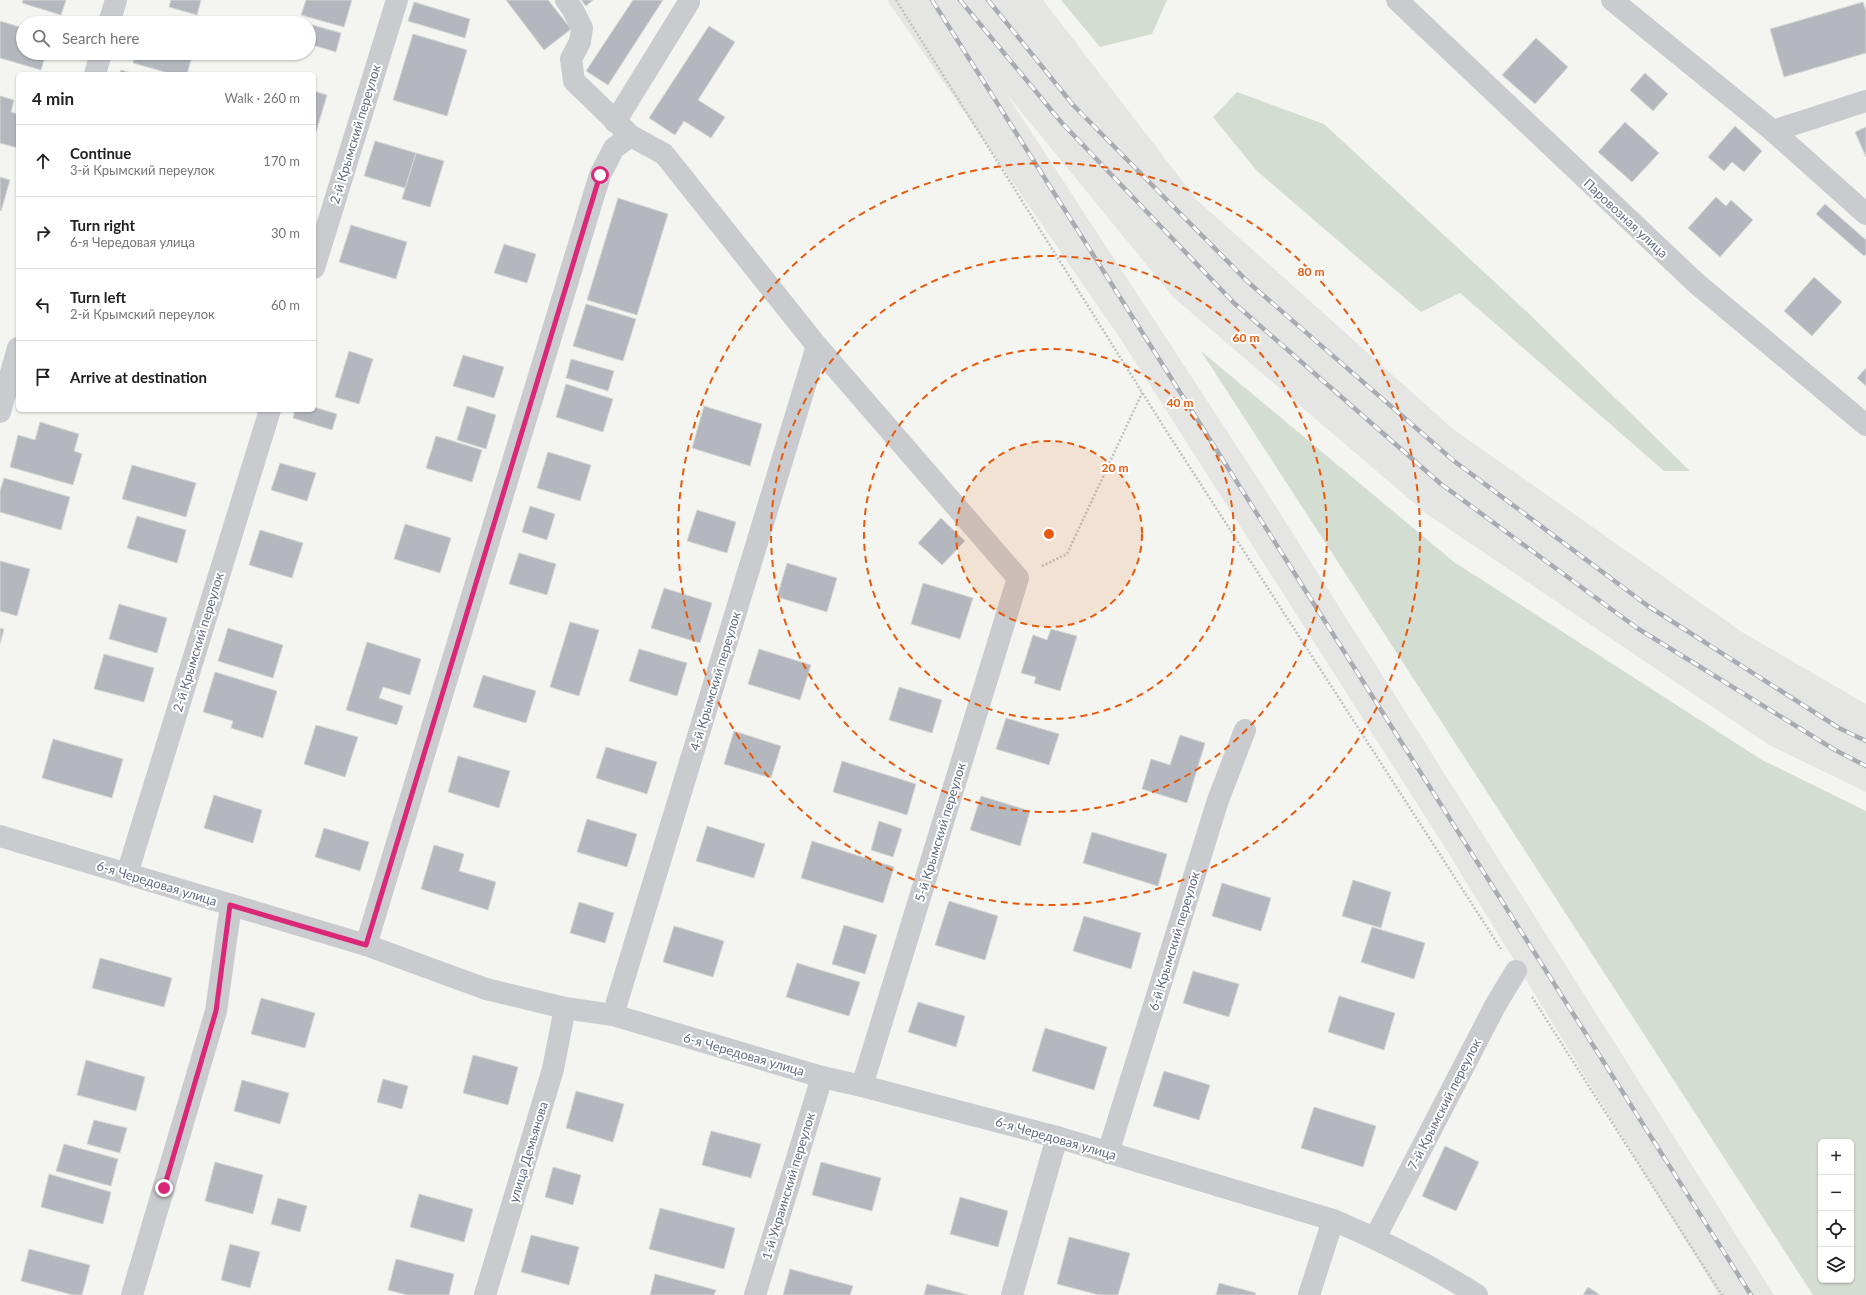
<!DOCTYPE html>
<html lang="en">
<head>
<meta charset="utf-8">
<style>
	:root { --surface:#fff; --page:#f6f6f6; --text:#222; --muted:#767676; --line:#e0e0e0 }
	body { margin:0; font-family:Lato,sans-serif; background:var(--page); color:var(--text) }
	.controls { position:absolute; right:12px; bottom:12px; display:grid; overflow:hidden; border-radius:6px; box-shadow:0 1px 3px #0004 }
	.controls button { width:36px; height:36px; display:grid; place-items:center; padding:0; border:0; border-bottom:1px solid var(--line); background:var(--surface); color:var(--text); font:20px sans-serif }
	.stop { position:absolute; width:12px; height:12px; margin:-9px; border:3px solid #db2777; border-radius:50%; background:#fff }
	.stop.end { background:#db2777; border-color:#fff; box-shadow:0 1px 4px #0008 }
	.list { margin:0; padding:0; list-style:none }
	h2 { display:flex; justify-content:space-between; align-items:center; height:52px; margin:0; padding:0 16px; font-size:17px }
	h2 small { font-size:13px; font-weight:400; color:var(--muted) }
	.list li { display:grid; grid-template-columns:26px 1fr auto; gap:12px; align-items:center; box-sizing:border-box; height:72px; padding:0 16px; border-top:1px solid var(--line) }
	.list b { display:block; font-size:15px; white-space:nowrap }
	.list p { margin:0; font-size:13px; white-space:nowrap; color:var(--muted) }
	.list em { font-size:13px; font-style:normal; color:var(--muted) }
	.icon { flex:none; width:22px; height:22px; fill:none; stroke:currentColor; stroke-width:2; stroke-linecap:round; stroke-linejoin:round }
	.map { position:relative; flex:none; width:1866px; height:1295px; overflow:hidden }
	.search { position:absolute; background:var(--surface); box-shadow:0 1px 3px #0004; left:16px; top:16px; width:300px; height:44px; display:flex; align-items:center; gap:10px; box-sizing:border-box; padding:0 14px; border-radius:22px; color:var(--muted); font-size:15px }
	.panel { position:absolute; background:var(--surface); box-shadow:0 1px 3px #0004; left:16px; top:72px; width:300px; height:340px; border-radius:6px }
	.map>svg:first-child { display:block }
</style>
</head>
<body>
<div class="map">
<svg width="1866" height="1295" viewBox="0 0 1866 1295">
	<rect width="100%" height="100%" fill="#f4f5f1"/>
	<path fill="#e5e6e4" d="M887,0H1043L1197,200L1453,429L1742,632L1866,704V792L1769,745L1428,515L1173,297L1005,92L1259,480L1774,1295H1719L1446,849L1122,341Z"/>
	<g fill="#d4ddd1" fill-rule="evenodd">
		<path d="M1061,0H1167L1152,34L1100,47Z"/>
		<path d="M1237,92L1324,124L1526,311L1690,471H1664L1460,293L1421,312L1257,171L1213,117Z"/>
		<path d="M1201,351L1454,562L1762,760L1866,811V1295H1813ZM1821,1142H1851V1280H1821Z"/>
	</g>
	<g fill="#b4b8be" stroke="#d6d6d4">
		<path d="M23,0H66L61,15L22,3Z"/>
		<path d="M171,0H201L197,15L169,7Z"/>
		<path d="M306,0H352L344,27L301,15Z"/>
		<path d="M506,0H548L571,29L544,50Z"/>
		<path d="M581,0H593L586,6Z"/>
		<path d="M633,0H663L608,85L586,71Z"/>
		<path d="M414,2L470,19L465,38L408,21Z"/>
		<path d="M1863,2L1866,11V53L1784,77L1770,29Z"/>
		<path d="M0,21L23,28V53H46L41,70L0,58Z"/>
		<path d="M309,24L341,33L336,52L309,44Z"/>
		<path d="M709,26L735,42L698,100L725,117L711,138L684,121L675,135L649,118Z"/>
		<path d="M413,34L467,50L447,116L393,100Z"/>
		<path d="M1536,38L1568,67L1535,104L1502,75Z"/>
		<path d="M135,53H193L187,74H172L133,63Z"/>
		<path d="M121,70L135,74H119Z"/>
		<path d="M1645,73L1668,94L1653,111L1630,90Z"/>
		<path d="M314,91L327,95L314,139Z"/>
		<path d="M0,96L14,100L11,112L18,114V148L0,143Z"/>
		<path d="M1625,122L1659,153L1632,182L1598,152Z"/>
		<path d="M1735,126L1762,151L1744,172L1732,162L1724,171L1708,157Z"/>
		<path d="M1866,127V157L1855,132Z"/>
		<path d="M375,141L416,153L405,188L364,176Z"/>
		<path d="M416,153L444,161L430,207L402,199Z"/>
		<path d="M0,177L10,180L1,211L0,210Z"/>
		<path d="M1716,197L1726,206L1731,200L1753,220L1720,257L1688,228Z"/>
		<path d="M618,198L668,214L637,315L587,300Z"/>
		<path d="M1825,204L1866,240V254L1864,256L1816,214Z"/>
		<path d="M351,225L407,242L396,279L339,262Z"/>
		<path d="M504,244L536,254L527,283L494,273Z"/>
		<path d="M1814,277L1842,302L1812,336L1784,311Z"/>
		<path d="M586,304L636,319L623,361L573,346Z"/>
		<path d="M349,351L373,359L359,404L335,397Z"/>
		<path d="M463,355L504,367L494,398L453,386Z"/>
		<path d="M571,359L614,371L608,391L566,378Z"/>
		<path d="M1866,368V386L1857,378Z"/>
		<path d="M566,384L613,399L603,432L556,417Z"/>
		<path d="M467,406L496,415L486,449L457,440Z"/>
		<path d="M704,406L762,424L750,466L692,448Z"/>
		<path d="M314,407L337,414L332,430L293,418L295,410H314Z"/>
		<path d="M40,422L79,434L74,451L82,454L73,485L10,467L18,435L35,440Z"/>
		<path d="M436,436L482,450L472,482L426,468Z"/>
		<path d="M548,452L591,465L580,501L537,488Z"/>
		<path d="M280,463L316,473L307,501L271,490Z"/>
		<path d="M132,465L196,483L186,517L122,499Z"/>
		<path d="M4,478L70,497L61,530L0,512V491Z"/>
		<path d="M530,506L555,514L547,540L522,532Z"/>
		<path d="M697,510L736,522L727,553L687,541Z"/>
		<path d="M137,516L186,530L177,563L127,548Z"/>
		<path d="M941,518L965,541L942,565L918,543Z"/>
		<path d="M405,524L451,538L440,573L394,559Z"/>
		<path d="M260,530L303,543L292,578L249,565Z"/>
		<path d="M519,553L556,564L547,595L509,584Z"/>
		<path d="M0,561L30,569L17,616L0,611Z"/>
		<path d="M787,563L837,578L827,612L777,597Z"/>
		<path d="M923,583L973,598L960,639L911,624Z"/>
		<path d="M664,588L712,603L700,643L651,628Z"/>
		<path d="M119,604L167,618L157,653L109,639Z"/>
		<path d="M570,622L599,630L579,696L550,687Z"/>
		<path d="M0,628L4,629L0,644Z"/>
		<path d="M228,628L283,645L273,678L218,661Z"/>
		<path d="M1051,629L1077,636L1060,691L1034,683L1036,677L1021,673L1033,635L1047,640Z"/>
		<path d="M367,642L421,659L410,695L383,687L379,698L403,706L397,725L346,710Z"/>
		<path d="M639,649L687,663L677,696L629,681Z"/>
		<path d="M759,649L811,665L800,700L748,684Z"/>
		<path d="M104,654L154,668L144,702L94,689Z"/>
		<path d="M215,672L277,691L263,738L231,728L233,721L203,712Z"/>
		<path d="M483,675L536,691L526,723L473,707Z"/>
		<path d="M899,687L942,700L932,733L889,720Z"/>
		<path d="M1006,718L1059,734L1049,765L996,749Z"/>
		<path d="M316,725L358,737L345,777L304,764Z"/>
		<path d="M734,731L781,746L771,778L724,764Z"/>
		<path d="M1180,735L1205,743L1187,803L1142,789L1151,759L1170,765Z"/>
		<path d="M53,739L123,759L112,798L42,778Z"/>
		<path d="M606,747L657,762L647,794L596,778Z"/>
		<path d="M458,756L510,771L499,808L448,792Z"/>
		<path d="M842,761L916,784L907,815L833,792Z"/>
		<path d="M214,795L262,810L253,843L204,828Z"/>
		<path d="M981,796L1030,811L1020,846L970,830Z"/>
		<path d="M587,819L637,834L627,867L577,852Z"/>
		<path d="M879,821L902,829L893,857L871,850Z"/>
		<path d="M707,826L765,844L754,878L696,861Z"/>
		<path d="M324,828L369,842L360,871L315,857Z"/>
		<path d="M1092,832L1167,854L1158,886L1083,863Z"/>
		<path d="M812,841L894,867L883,903L801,878Z"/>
		<path d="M434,845L464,854L459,871L496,882L488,910L421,889Z"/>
		<path d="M1353,880L1391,892L1381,928L1342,916Z"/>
		<path d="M1222,883L1271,898L1261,931L1212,916Z"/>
		<path d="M949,901L998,916L985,960L935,945Z"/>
		<path d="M579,902L614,913L605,943L570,933Z"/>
		<path d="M1084,916L1141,933L1131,969L1073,951Z"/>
		<path d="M844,925L877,935L865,974L832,964Z"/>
		<path d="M674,926L724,941L713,977L663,962Z"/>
		<path d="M1372,927L1425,943L1414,979L1361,962Z"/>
		<path d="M100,958L172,978L164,1007L92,988Z"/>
		<path d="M797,963L860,982L849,1016L786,997Z"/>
		<path d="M1193,971L1239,984L1229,1017L1183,1003Z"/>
		<path d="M1339,996L1395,1013L1384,1050L1328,1032Z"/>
		<path d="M261,998L315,1013L305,1048L251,1034Z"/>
		<path d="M918,1002L965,1016L956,1047L908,1032Z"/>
		<path d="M1045,1028L1107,1047L1094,1090L1032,1071Z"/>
		<path d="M473,1055L518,1067L508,1105L463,1093Z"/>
		<path d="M86,1060L145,1077L136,1111L77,1095Z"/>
		<path d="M1164,1071L1210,1085L1199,1120L1153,1106Z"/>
		<path d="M383,1079L408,1086L402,1109L377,1102Z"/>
		<path d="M242,1080L289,1093L280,1124L234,1111Z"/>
		<path d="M576,1091L624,1104L613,1142L566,1128Z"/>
		<path d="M1314,1107L1376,1126L1363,1167L1301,1148Z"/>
		<path d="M94,1120L127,1128L120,1153L87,1144Z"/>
		<path d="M711,1131L761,1144L751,1178L702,1165Z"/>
		<path d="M64,1144L118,1159L111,1186L56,1171Z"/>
		<path d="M1445,1146L1479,1162L1456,1211L1422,1196Z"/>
		<path d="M215,1162L263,1175L253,1214L205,1201Z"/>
		<path d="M821,1162L881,1178L872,1211L812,1195Z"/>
		<path d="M553,1167L581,1175L573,1205L545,1197Z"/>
		<path d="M49,1174L111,1192L103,1224L41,1207Z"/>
		<path d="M419,1194L473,1209L464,1242L410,1227Z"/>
		<path d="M960,1197L1008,1211L998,1247L950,1234Z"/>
		<path d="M278,1198L307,1206L300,1232L271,1224Z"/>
		<path d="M660,1208L735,1228L724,1269L649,1249Z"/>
		<path d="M531,1235L579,1247L569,1285L521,1272Z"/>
		<path d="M1069,1237L1130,1253L1118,1295H1099L1057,1284Z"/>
		<path d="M230,1244L260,1252L250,1288L221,1280Z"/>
		<path d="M29,1249L90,1265L82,1295H73L21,1281Z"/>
		<path d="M396,1259L454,1274L449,1295H407L388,1290Z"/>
		<path d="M790,1269L853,1286L850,1295H783Z"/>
		<path d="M655,1274L716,1290L714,1295H650Z"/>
		<path d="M1219,1283L1256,1293L1255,1295H1216Z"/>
		<path d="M927,1284L968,1295H924Z"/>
		<path d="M1588,1287L1600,1295H1583Z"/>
	</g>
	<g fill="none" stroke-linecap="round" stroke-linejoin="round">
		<g stroke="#c0c1c3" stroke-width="2.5" stroke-dasharray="2 2" stroke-linecap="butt">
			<path d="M896,0L1167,432L1501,949"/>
			<path d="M1042,566L1067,554L1142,393"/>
			<path d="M1532,997L1722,1295"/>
		</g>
		<g stroke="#c9cbcf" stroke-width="22">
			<path d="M566,0L573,10L582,28L580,42L571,59L574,81L631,136L664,154L817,346L1018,578L862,1086"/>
			<path d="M1397,0L1696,283L1866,425"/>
			<path d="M1612,0L1773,131L1866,214"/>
			<path d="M109,23L116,0"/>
			<path d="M95,74L101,53"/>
			<path d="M615,122L689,2"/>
			<path d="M1773,131L1866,101"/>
			<path d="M314,268L397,0"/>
			<path d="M0,412L18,348"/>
			<path d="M0,836L366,945L486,989L565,1008L613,1015L822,1077L862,1086L1057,1137L1333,1220C1383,1241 1431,1266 1477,1295"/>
			<path d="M127,874L270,410"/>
			<path d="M366,945L600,175L614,148L631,136"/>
			<path d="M613,1015L817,346"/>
			<path d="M1108,1153L1218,800L1245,730"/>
			<path d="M1375,1238L1495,1006L1516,971"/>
			<path d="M132,1295L216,1011L231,905"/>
			<path d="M485,1295L553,1069L565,1008"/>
			<path d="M755,1295L822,1077"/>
			<path d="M1012,1295L1057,1137"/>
			<path d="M1309,1295L1333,1220"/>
		</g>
		<defs>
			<g id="rail">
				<path d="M932,0L1751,1295"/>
				<path d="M960,0L1062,123L1234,303L1441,484L1637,628L1835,750L1866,766"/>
				<path d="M988,0L1074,106L1248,282L1454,461L1648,606L1839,728L1866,741"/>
			</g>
		</defs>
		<use href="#rail" stroke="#a8abb2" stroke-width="4.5"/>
		<use href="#rail" stroke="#fff" stroke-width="3" stroke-dasharray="9" stroke-linecap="butt"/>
	</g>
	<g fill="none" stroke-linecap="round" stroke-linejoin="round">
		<path stroke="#db2777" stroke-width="5" d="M164,1188L216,1011L230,905L366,945L600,175"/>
	</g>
	<circle cx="1049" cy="534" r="93" fill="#e8590c" fill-opacity=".12"/>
	<g fill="none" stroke="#e8590c" stroke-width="2" stroke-dasharray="7 5">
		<circle cx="1049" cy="534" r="93"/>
		<circle cx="1049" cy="534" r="185"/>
		<circle cx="1049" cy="534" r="278"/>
		<circle cx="1049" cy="534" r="371"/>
	</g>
	<g text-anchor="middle" stroke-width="4" stroke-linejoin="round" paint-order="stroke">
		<g font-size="13" fill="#626d84" stroke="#fff">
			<text transform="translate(355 134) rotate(-73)" y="5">2-й Крымский переулок</text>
			<text transform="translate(1626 218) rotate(43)" y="5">Паровозная улица</text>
			<text transform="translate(198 642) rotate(-73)" y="5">2-й Крымский переулок</text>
			<text transform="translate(715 681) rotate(-73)" y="5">4-й Крымский переулок</text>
			<text transform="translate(940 832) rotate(-73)" y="5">5-й Крымский переулок</text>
			<text transform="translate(157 883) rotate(17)" y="5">6-я Чередовая улица</text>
			<text transform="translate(1174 941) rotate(-73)" y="5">6-й Крымский переулок</text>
			<text transform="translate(744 1054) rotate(16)" y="5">6-я Чередовая улица</text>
			<text transform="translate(1444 1104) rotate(-63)" y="5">7-й Крымский переулок</text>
			<text transform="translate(1056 1138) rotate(16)" y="5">6-я Чередовая улица</text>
			<text transform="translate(528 1152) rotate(-73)" y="5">улица Демьянова</text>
			<text transform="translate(788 1186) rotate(-73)" y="5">1-й Украинский переулок</text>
		</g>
	</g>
	<circle cx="1049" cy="534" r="6" fill="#e8590c" stroke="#fff" stroke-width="2"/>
	<g font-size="12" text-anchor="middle" font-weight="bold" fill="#e8590c" stroke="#fff" stroke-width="4" stroke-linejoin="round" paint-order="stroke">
		<text x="1311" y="276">80 m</text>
		<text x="1246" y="342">60 m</text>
		<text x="1180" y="407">40 m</text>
		<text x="1115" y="472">20 m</text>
	</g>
</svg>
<div class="controls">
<button>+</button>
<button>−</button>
<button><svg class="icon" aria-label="locate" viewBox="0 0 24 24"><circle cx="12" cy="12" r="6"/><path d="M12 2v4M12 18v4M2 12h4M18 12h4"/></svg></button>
<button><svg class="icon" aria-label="layers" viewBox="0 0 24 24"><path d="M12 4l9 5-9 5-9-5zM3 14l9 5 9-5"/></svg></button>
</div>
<div class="stop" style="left:600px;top:175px"></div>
<div class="stop end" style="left:164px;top:1188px"></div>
<div class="search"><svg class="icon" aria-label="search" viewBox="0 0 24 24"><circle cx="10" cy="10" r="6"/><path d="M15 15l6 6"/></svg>Search here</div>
<section class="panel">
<h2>4 min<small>Walk · 260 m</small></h2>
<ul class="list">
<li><svg class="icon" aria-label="ahead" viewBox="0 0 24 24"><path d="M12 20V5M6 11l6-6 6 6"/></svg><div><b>Continue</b><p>3-й Крымский переулок</p></div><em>170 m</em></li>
<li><svg class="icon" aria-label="right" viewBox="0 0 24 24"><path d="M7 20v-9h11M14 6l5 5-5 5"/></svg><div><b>Turn right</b><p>6-я Чередовая улица</p></div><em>30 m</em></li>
<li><svg class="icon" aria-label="left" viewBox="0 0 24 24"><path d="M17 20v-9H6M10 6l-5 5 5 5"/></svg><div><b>Turn left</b><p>2-й Крымский переулок</p></div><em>60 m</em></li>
<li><svg class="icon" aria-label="arrive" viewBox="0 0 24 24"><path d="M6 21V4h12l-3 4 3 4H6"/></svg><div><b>Arrive at destination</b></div></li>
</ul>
</section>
</div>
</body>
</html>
